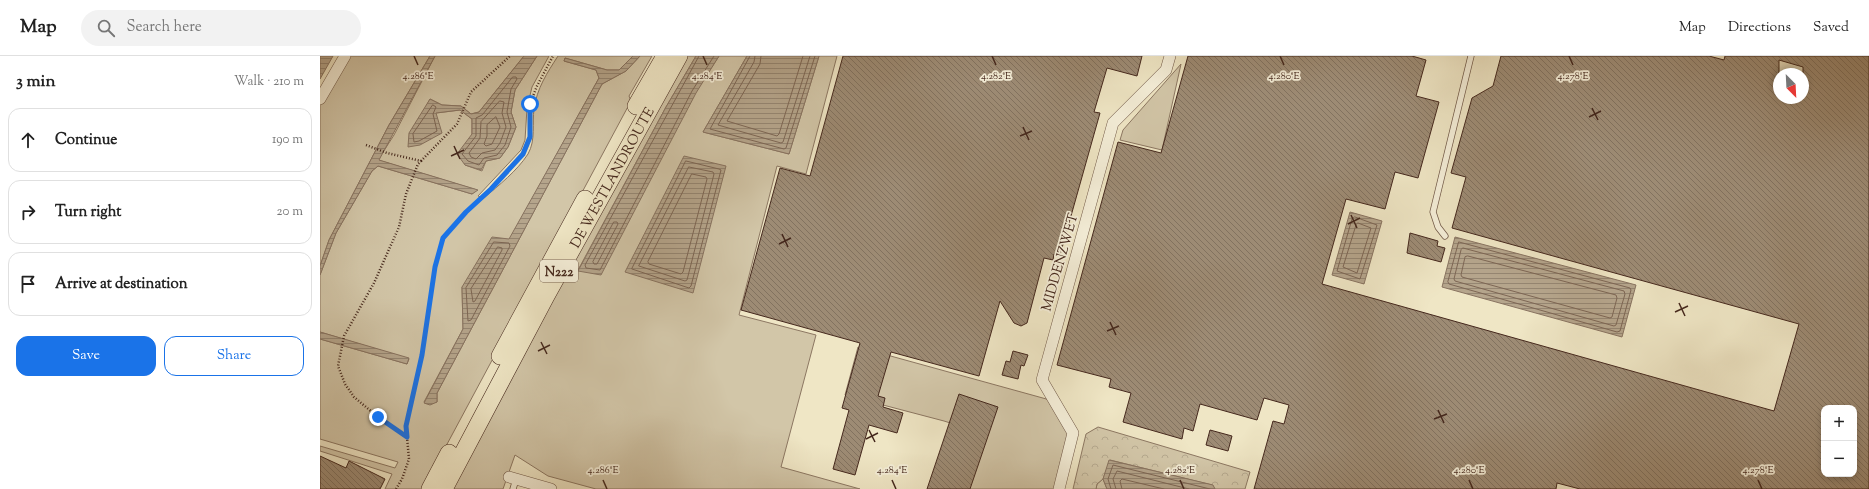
<!DOCTYPE html>
<html lang="en">
<head>
<meta charset="utf-8">
<style>
	:root { --surface:#fff; --page:#f2f2f2; --text:#222; --muted:#767676; --line:#e0e0e0; --accent:#1a73e8 }
	body { margin:0; font-family:"Sorts Mill Goudy",serif; background:var(--page); color:var(--text) }
	.controls { position:absolute; right:12px; bottom:12px; display:grid; overflow:hidden; border-radius:8px; box-shadow:0 2px 6px #0003 }
	.controls button { width:36px; height:36px; display:grid; place-items:center; padding:0; border:0; border-bottom:1px solid var(--line); background:var(--surface); color:var(--text); font:20px sans-serif }
	.compass { position:absolute; left:1453px; top:12px; width:36px; height:36px; border-radius:50%; background:var(--surface); box-shadow:0 2px 6px #0003; rotate:156deg }
	.stop { position:absolute; width:12px; height:12px; margin:-9px; border:3px solid #1a73e8; border-radius:50%; background:#fff }
	.stop.end { background:#1a73e8; border-color:#fff; box-shadow:0 1px 4px #0008 }
	.list { margin:0; padding:0; list-style:none }
	h2 { display:flex; justify-content:space-between; align-items:center; height:52px; margin:0; padding:0 16px; font-size:17px }
	h2 small { font-size:13px; font-weight:400; color:var(--muted) }
	.list li { display:grid; grid-template-columns:26px 1fr auto; gap:12px; align-items:center; box-sizing:border-box; height:64px; margin:0 8px 8px; padding:0 8px; border:1px solid var(--line); border-radius:12px }
	.list b { display:block; font-size:15px; white-space:nowrap }
	.list em { font-size:13px; font-style:normal; color:var(--muted) }
	.actions { display:flex; gap:8px; padding:12px 16px }
	.actions a { flex:1; padding:9px 0; border:1px solid var(--accent); border-radius:12px; text-align:center; font-size:14px; color:var(--accent) }
	.actions .main { background:var(--accent); color:#fff }
	.icon { flex:none; width:22px; height:22px; fill:none; stroke:currentColor; stroke-width:2; stroke-linecap:round; stroke-linejoin:round }
	.map { position:relative; flex:none; width:1549px; height:433px; overflow:hidden }
	header { display:flex; align-items:center; gap:24px; box-sizing:border-box; height:56px; padding:0 20px; background:var(--surface); border-bottom:1px solid var(--line) }
	header strong { font-size:19px }
	nav { display:flex; gap:22px; margin-inline-start:auto; font-size:14px }
	.search { width:280px; height:36px; background:var(--page); display:flex; align-items:center; gap:10px; box-sizing:border-box; padding:0 14px; border-radius:22px; color:var(--muted); font-size:15px }
	main { display:flex }
	aside { flex:1; background:var(--surface) }
	.map>svg:first-child { display:block }
</style>
</head>
<body>
<header>
<strong>Map</strong>
<div class="search"><svg class="icon" aria-label="search" viewBox="0 0 24 24"><circle cx="10" cy="10" r="6"/><path d="M15 15l6 6"/></svg>Search here</div>
<nav><a>Map</a><a>Directions</a><a>Saved</a></nav>
</header>
<main>
<aside>
<h2>3 min<small>Walk · 210 m</small></h2>
<ul class="list">
<li><svg class="icon" aria-label="ahead" viewBox="0 0 24 24"><path d="M12 20V5M6 11l6-6 6 6"/></svg><div><b>Continue</b></div><em>190 m</em></li>
<li><svg class="icon" aria-label="right" viewBox="0 0 24 24"><path d="M7 20v-9h11M14 6l5 5-5 5"/></svg><div><b>Turn right</b></div><em>20 m</em></li>
<li><svg class="icon" aria-label="arrive" viewBox="0 0 24 24"><path d="M6 21V4h12l-3 4 3 4H6"/></svg><div><b>Arrive at destination</b></div></li>
</ul>
<div class="actions"><a class="main">Save</a><a>Share</a></div>
</aside>
<div class="map">
<svg width="1549" height="433" viewBox="0 0 1549 433">
	<defs>
		<pattern id="forest-crowns" width="20" height="18" patternUnits="userSpaceOnUse"><rect width="20" height="18" fill="#d2c6a8"/><path d="M2 6a3 3 0 1 1 6 0M12 15a3 3 0 1 1 6 0" fill="none" stroke="#b6aa90"/></pattern>
		<pattern id="water-rules" width="6" height="5" patternUnits="userSpaceOnUse"><rect width="6" height="5" fill="#b5a58c"/><path d="M0 2.5h6" fill="none" stroke="#958672"/></pattern>
		<pattern id="building-back-hatch" width="6" height="6" patternUnits="userSpaceOnUse"><rect width="6" height="6" fill="#9d8b74"/><path d="M-1 5l2 2M0 0l6 6M5-1l2 2" fill="none" stroke="#82725f"/></pattern>
	</defs>
	<rect width="100%" height="100%" fill="#efe6c5"/>
	<filter id="stains"><feTurbulence type="fractalNoise" baseFrequency=".005" numOctaves="4"/><feColorMatrix values="0 0 0 0 .2 0 0 0 0 .09 0 0 0 0 .02 0 0 0 .5 -.17"/></filter>
	<radialGradient id="worn" r=".72"><stop offset=".6" stop-color="#630" stop-opacity="0"/><stop offset="1" stop-color="#630" stop-opacity=".3"/></radialGradient>
	<g fill="#d2c6a8" stroke="#8c7762">
		<path d="M28,0H110L69,69L9,184L0,210V48Z"/>
		<path d="M115,0H204L159,56L151,58L141,50L122,49L110,43L105,53L116,57L140,54L152,63V78L145,109L162,115L166,105L180,102L188,91L196,71L191,56L195,34L217,0H229L212,31L207,52L205,84L201,94L158,140L164,142C179,129 197,115 208,98C216,84 212,67 214,53C217,32 227,17 238,0H313L299,14H287L245,2L244,5L276,14L279,22L189,184L142,231L143,273L104,346H117V337L282,28L306,15L320,0H332L309,40L311,45L103,433H65L72,418L0,395V390L75,412L78,406L0,383V283L87,308L89,303L0,276V219L16,177L52,115L58,110L152,138L157,134L58,104L74,79Z"/>
		<path d="M363,0H376L346,51L258,214L399,0H427L383,76L469,98L499,0H517L486,118L457,110L419,259L496,279L461,411L540,433H276L228,420L195,399L183,433H128Z"/>
		<path d="M861,8L842,94L800,84L803,74Z"/>
		<path d="M538,291L730,344L749,376L738,433H648L665,378L624,365L525,339Z"/>
		<path d="M783,423L787,433H776L777,428Z"/>
	</g>
	<path fill="url(#forest-crowns)" stroke="#8c7762" d="M778,371L930,416L925,433H895L892,429L790,404L783,423L777,428L776,433H753L766,378Z"/>
	<g fill="url(#water-rules)" stroke="#887360">
		<path d="M0,0H13L0,23Z"/>
		<path d="M110,0H115L59,104L158,134L152,138L58,110L52,115L16,177L0,219V210L9,184L69,69Z"/>
		<path d="M204,0H217L195,34L191,56L196,71L188,91L180,102L166,105L161,114L145,109L137,98L152,78V63L140,54L116,57L122,77L100,89L88,91L89,77L110,43L122,49L141,50L151,58L159,56Z"/>
		<path d="M313,0H320L306,15L282,28L117,337V346L110,349L104,347L143,273L142,231L172,181L189,183L279,22L276,14L244,5L245,2L287,14H299Z"/>
		<path d="M376,0H399L376,37L281,219L258,215L346,51Z"/>
		<path d="M427,0H499L469,98L383,76Z"/>
		<path d="M364,100L406,110L373,237L305,216Z"/>
		<path d="M1030,156L1062,165L1044,228L1012,219Z"/>
		<path d="M1135,181L1316,229L1302,281L1122,231Z"/>
		<path d="M0,276L89,302L87,308L0,283Z"/>
		<path d="M789,404L893,429L895,433H787L783,423Z"/>
	</g>
	<g fill="none" stroke-linecap="round" stroke-linejoin="round">
		<g stroke="#7d6654" stroke-width="1">
			<path d="M379,0L265,209L266,212L280,214L372,35L394,0"/>
			<path d="M430,0L390,73L464,93L466,92L495,0"/>
			<path d="M435,0L434,6L398,69L461,87L463,86L490,0"/>
			<path d="M441,0L440,8L407,65L457,80L459,78L483,0"/>
			<path d="M193,21H196L197,23L191,33L187,56L191,71L185,89L177,99L164,102L159,109L148,105L142,98L156,80V62L162,59Z"/>
			<path d="M180,45L184,46L182,57L186,71L180,87L175,94L162,97L156,103L151,101L149,97L160,82L161,66Z"/>
			<path d="M113,49L116,51L113,58L117,75L99,85L94,86L93,78Z"/>
			<path d="M176,61L180,71L172,88L166,90L164,88L167,80V69Z"/>
			<path d="M366,105L399,113L401,114L371,230L369,232L312,213Z"/>
			<path d="M369,111L393,116L394,118L367,224L365,225L319,210Z"/>
			<path d="M372,118L386,121L387,123L363,216L361,218L329,208L328,206Z"/>
			<path d="M1035,161L1057,169L1040,223L1017,215L1032,163Z"/>
			<path d="M294,166H297L298,168L277,208H274L273,206Z"/>
			<path d="M1038,167L1051,172L1037,217L1023,211L1036,169Z"/>
			<path d="M174,186L189,187L190,190L151,264L148,265L146,232Z"/>
			<path d="M1139,186L1310,232L1311,234L1300,275L1297,276L1129,228L1128,226Z"/>
			<path d="M178,191L182,192V194L155,245L153,246L151,233Z"/>
			<path d="M1143,192L1304,235L1305,238L1296,269L1294,270L1135,225L1134,223L1141,194Z"/>
			<path d="M1148,200L1296,239L1297,242L1292,261L1290,262L1142,221L1141,219L1145,201Z"/>
			<path d="M791,433L788,423L793,409L890,433"/>
			<path d="M796,433L793,423L797,415L869,433"/>
			<path d="M802,433L800,425L802,423L844,433"/>
		</g>
	</g>
	<g fill="url(#building-back-hatch)" stroke="#45281d" fill-rule="evenodd">
		<path d="M523,0H822L817,20L787,12L774,56L780,57L740,199L734,198L733,204L724,202L707,267L701,270L694,267L680,245L659,320L571,296L558,340L565,342L563,351L583,357L577,377L549,369L535,419L513,413L529,354L522,352L540,287L421,254L460,112L490,120Z"/>
		<path d="M868,0H1092L1106,4L1096,40L1119,46L1098,122L1075,116L1065,153L1026,143L1002,228L1454,355L1479,268L1132,172L1146,121L1131,117L1152,42L1173,30L1181,0H1389L1404,4L1405,0H1549V433H1260L1237,427L1236,433H934L953,365L964,368L969,349L944,342L937,364L880,348L873,375L864,372L862,383L803,366L811,337L789,331L791,323L737,309L798,86L841,97ZM1459,4L1483,11V42H1459ZM1504,352H1534V418H1504Z"/>
		<path d="M1090,177L1118,185L1117,190L1125,192L1121,206L1087,197Z"/>
		<path d="M693,295L708,299L704,310L701,309L698,323L682,319L686,305L690,306Z"/>
		<path d="M639,338L678,351L650,433H607Z"/>
		<path d="M890,374L912,380L908,395L886,389Z"/>
		<path d="M0,400L26,412L29,405L65,423L60,433H0Z"/>
	</g>
	<g fill="none" stroke-linecap="round" stroke-linejoin="round">
		<defs>
			<g id="service">
				<path d="M1125,180L1118,171L1113,156L1151,0"/>
				<path d="M193,433L196,423"/>
			</g>
			<g id="minor">
				<path d="M0,43L25,0"/>
				<path d="M189,421L231,433"/>
				<path d="M739,433L753,377L722,324L793,67L846,14L850,0"/>
			</g>
			<g id="primary">
				<path d="M316,50L345,0"/>
				<path d="M180,300L265,143"/>
				<path d="M110,433L129,397"/>
				<path id="s1" d="M124,433L226,240L359,0"/>
			</g>
		</defs>
		<use href="#service" stroke="#705847" stroke-width="7"/>
		<use href="#minor" stroke="#705847" stroke-width="12"/>
		<use href="#primary" stroke="#45281d" stroke-width="18"/>
		<g stroke="#45281d" stroke-width="2.5" stroke-dasharray="1 2" stroke-linecap="butt">
			<path d="M46,89L67,97L101,105L98,108L86,138L79,171L54,227L24,280L18,310L25,328L34,341L58,361L86,381"/>
			<path d="M101,105L137,68L151,36L190,0"/>
			<path d="M76,433L82,423L89,403L86,370L102,299L115,211L123,182L146,156L171,133L203,98L210,81V48L217,30L233,0"/>
		</g>
		<use href="#service" stroke="#f5efd9" stroke-width="5.5"/>
		<use href="#minor" stroke="#f5efd9" stroke-width="11"/>
		<use href="#primary" stroke="#efe6c5" stroke-width="17"/>
	</g>
	<g fill="none" stroke-linecap="round" stroke-linejoin="round">
		<path stroke="#1a73e8" stroke-width="5" d="M58,361L87,381L86,370L102,299L115,211L123,182L146,156L171,133L203,98L210,81V48"/>
	</g>
	<path fill="none" stroke="#45281d" stroke-width="1.5" d="M94,0L98,9M383,0L387,9M672,0L676,9M960,0L964,9M1249,0L1253,9M1272,52L1278,64M1269,61L1281,55M703,71L709,84M700,80L712,75M134,90L140,103M131,100L144,94M1031,159L1037,172M1028,168L1040,162M462,178L468,191M459,188L471,182M1359,247L1365,260M1355,256L1368,250M790,266L796,279M787,275L799,270M221,286L227,298M218,295L230,289M1118,354L1124,367M1114,363L1127,358M549,374L555,386M546,383L558,377M283,424L287,433M572,424L576,433M860,424L864,433M1149,424L1153,433M1438,424L1442,433"/>
	<g text-anchor="middle" stroke-width="3.5" stroke-linejoin="round" paint-order="stroke">
		<rect fill="#f5efd9" stroke="#7a6455" stroke-width="1" x="220" y="204" width="38" height="22" rx="3"/>
		<g font-size="13" font-weight="bold" fill="#45281d">
			<text x="239" y="220">N222</text>
		</g>
		<g font-size="14" fill="#45281d" stroke="#f5efd9">
			<text dy="5" stroke="none"><textPath href="#s1" startOffset="354">DE WESTLANDROUTE</textPath></text>
			<text transform="translate(739 206) rotate(-74)" y="5">MIDDENZWET</text>
		</g>
	</g>
	<g font-size="10" text-anchor="middle" fill="#45281d" stroke="#f5efd9" stroke-width="3.5" stroke-linejoin="round" paint-order="stroke">
		<text x="98" y="23">4.286°E</text>
		<text x="387" y="23">4.284°E</text>
		<text x="676" y="23">4.282°E</text>
		<text x="964" y="23">4.280°E</text>
		<text x="1253" y="23">4.278°E</text>
		<text x="283" y="417">4.286°E</text>
		<text x="572" y="417">4.284°E</text>
		<text x="860" y="417">4.282°E</text>
		<text x="1149" y="417">4.280°E</text>
		<text x="1438" y="417">4.278°E</text>
	</g>
	<rect width="100%" height="100%" filter="url(#stains)"/>
	<rect width="100%" height="100%" fill="url(#worn)"/>
</svg>
<div class="controls">
<button>+</button>
<button>−</button>
</div>
<svg class="compass" viewBox="-18 -18 36 36"><path d="M0-13l5 13h-10z" fill="#e53935"/><path d="M0 13l5-13h-10z" fill="#767676"/></svg>
<div class="stop" style="left:210px;top:48px"></div>
<div class="stop end" style="left:58px;top:361px"></div>
</div>
</main>
</body>
</html>
